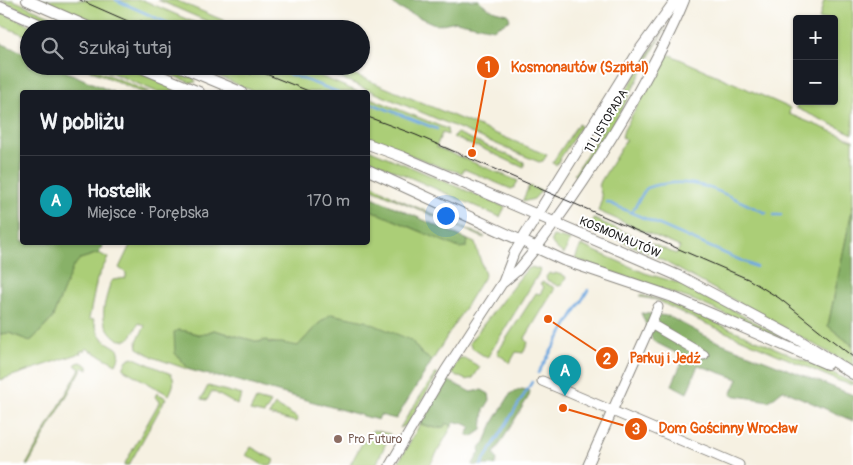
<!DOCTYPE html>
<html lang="pl">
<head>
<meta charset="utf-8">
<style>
	:root { --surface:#171b24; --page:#20242c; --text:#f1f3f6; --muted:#9ea1a6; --line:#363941; --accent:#d690ce }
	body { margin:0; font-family:Pangolin,sans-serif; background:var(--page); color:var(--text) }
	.controls { position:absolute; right:15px; top:15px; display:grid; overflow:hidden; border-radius:5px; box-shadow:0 1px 4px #0004 }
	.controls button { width:45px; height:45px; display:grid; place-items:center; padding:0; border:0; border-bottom:1px solid var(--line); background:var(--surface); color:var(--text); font:25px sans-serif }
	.you { position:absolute; left:445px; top:215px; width:18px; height:18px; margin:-12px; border:4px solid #fff; border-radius:50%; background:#1a73e8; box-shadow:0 0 0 8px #1a73e833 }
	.badge { display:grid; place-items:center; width:32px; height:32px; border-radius:50%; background:var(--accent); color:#fff; font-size:16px; font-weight:700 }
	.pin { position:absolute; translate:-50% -41px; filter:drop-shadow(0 1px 2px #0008) }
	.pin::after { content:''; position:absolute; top:26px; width:18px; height:15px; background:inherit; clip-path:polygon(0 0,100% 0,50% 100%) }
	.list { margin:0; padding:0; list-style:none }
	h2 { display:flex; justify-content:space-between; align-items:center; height:65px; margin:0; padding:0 20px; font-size:21px }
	h2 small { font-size:16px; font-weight:400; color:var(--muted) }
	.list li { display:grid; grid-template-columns:32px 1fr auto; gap:15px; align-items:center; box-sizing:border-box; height:90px; padding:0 20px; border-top:1px solid var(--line) }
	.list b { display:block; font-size:19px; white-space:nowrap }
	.list p { margin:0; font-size:16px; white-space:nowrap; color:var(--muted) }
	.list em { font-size:16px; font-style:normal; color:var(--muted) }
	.icon { flex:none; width:28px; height:28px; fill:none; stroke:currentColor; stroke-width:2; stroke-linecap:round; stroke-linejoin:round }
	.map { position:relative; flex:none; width:853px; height:465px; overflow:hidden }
	.search { position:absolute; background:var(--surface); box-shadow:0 1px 4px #0004; left:20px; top:20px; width:350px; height:55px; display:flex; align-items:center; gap:12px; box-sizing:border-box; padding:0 18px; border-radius:28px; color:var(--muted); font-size:19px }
	.panel { position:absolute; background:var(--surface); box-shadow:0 1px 4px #0004; left:20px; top:90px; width:350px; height:155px; border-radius:5px }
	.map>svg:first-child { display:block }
</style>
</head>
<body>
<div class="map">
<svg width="853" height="465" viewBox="0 0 853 465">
	<rect width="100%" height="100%" fill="#fff"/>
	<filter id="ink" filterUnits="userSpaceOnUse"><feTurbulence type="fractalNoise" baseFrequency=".02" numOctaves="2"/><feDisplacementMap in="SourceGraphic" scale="10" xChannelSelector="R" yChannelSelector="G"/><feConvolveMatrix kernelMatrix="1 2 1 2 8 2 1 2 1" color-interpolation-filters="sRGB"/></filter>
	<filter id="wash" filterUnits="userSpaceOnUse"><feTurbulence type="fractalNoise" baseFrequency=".0096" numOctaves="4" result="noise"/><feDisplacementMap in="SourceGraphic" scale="20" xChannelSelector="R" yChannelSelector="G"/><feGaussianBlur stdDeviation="1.12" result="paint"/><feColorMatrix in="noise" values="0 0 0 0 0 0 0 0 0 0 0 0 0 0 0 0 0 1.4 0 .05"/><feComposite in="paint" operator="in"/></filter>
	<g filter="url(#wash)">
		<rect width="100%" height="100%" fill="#f6f1e2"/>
		<g fill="#abce77" stroke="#64754a">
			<path d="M0,0H13L80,29H65Z"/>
			<path d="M41,0H143L209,29H108Z"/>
			<path d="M158,0H175L244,29H225Z"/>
			<path d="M824,0H853V134L796,108L798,101H834V19H819Z"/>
			<path d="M0,12L39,29H29V37L0,25Z"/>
			<path d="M666,26L622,109L580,178L574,175Z"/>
			<path d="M666,53L790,108L789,114L853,140V205L828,326L853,346V366L649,253L590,227L594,219L676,254L680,247L598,211L602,198L599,186L601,181L626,140L622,137L624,130Z"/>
			<path d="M81,66H87L149,92H141Z"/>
			<path d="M96,66H127L175,88L178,92H157Z"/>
			<path d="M151,66H167L193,77L196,82L191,83Z"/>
			<path d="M195,66H296L358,92H255Z"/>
			<path d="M312,66H334L547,155L543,161L539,162Z"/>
			<path d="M368,97L447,129L448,135L442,133L436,147L518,181L514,188L511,189L464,169L462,173L443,168L368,138Z"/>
			<path d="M578,124L581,126L556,165L552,163Z"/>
			<path d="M457,133L524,162V168L477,146L476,147L453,137Z"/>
			<path d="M368,149L505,207L500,217L368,159Z"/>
			<path d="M368,182L398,199L485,237L484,238L368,187Z"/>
			<path d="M529,186L541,191L534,199L522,202Z"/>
			<path d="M368,196L475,243L485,275L432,361L421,353L411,340L332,314L317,325L298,346C289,345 270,343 263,340L259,342L214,330L201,335L186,331L175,353L190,370L155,358L138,348L137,341L145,326L139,323C136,327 133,336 128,339C117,345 105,328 104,318C102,307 108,294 110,283L113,280L126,278V273L119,268L131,243L368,242Z"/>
			<path d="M553,236L570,240L564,254C558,250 553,246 551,240Z"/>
			<path d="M581,245L645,273L685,285L702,293L794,344L693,300L575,259Z"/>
			<path d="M99,253L108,258L97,279L89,319L94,320C96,327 98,334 103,339C114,349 125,346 116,364L86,348L84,351H80L81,353L0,380V334L9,333L30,341L35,337L52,319L72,267L80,259Z"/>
			<path d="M532,267L541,270L487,358L472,348L469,343L526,270Z"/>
			<path d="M549,273L554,275L555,273L565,276L566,278L562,285L558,286L547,280L546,277Z"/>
			<path d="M543,282L553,287L554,290L525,338L528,343L523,353L516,352L510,363L497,353L536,293L540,294L544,287L540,284Z"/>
			<path d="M640,295L665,301L829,371L853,383V385L839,381L686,315L657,300L640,297Z"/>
			<path d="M132,357L171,374C176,381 173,387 169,395L123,369L127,360Z"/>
			<path d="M459,358H464L480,367L473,378L466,380L451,373Z"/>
			<path d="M77,363L81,362L88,366V370L83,367L28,465H26L80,369L75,365Z"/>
			<path d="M436,373L438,374L407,425L400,428L411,410Z"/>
			<path d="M208,386L242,395L237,405L212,391L207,400L201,399Z"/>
			<path d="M157,393L166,398L129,465H124L160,401L155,397Z"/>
			<path d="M256,399L271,403L264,414L250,411Z"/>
			<path d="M275,405L298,418L296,422L269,415Z"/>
			<path d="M446,423L452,426L430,465H397L420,424L436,428Z"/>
			<path d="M373,430L390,434L376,465H350L361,445Z"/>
			<path d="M251,447L274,460L272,465H263L246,455Z"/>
		</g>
		<g fill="#88b168" stroke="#526642">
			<path d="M388,0H479C487,9 497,12 508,14L510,20L493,29L456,21L437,25L400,9Z"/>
			<path d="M0,43L29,55V66H53L113,92H22V242L104,243L99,253L80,259L73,267L52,319L35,337L30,341L9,333L0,334Z"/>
			<path d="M368,195L468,240L467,247L459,248L368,209Z"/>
			<path d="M853,205V346L828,326Z"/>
			<path d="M641,313L668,316L711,339L853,395V421L783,390L769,401L731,395L738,379L698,365L687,393L672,385L684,357L653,341Z"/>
			<path d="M331,314L365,321L411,340L421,353L432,361L396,419L380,415L378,420L228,378L217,377L190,370L175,353L174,332L179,330L186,331L201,335L214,330L259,342L267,340L269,343H282L298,346L317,325Z"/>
			<path d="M447,380L471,392L482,390L489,394L490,400L484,410L482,430L472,437L467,434L471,427L463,423L455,422L452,426L446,423L444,427L436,428L420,424Z"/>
			<path d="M522,389L530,391L529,396L494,454L497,460L495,465H472L480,452L479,448L485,442L494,421L511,393Z"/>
		</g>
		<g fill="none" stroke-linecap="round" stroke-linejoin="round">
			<g stroke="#70a9e0" stroke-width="2.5">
				<path d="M116,0L181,29"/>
				<path d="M267,66L338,92"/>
				<path d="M368,102L437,129"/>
				<path d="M607,202L756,267"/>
				<path d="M632,212C636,205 641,196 646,189C651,185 658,185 664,184C704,177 731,199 766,213"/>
				<path d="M774,215H781"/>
				<path d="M538,373L588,290"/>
				<path d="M481,465L532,382"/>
			</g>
		</g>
	</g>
	<g filter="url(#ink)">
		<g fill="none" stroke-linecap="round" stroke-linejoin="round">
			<defs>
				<g id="minor">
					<path d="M504,282L518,270L536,248"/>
					<path d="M658,307L651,324L704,355"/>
					<path d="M542,381L739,465"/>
					<path d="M390,465L445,371L503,282L514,253L521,241"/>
					<path d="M588,465L651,324"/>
				</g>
				<g id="major">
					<path d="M27,0L93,29"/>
					<path d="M0,7L50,29"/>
					<path d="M137,66L199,92"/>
					<path d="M179,66L241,92"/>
					<path d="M368,144L403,157L681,277L799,340L853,374"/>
					<path d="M368,170L563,260L670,296L827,364"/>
					<path d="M521,241L639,51L676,0"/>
					<path d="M536,248C578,192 616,134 649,72C662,48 674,25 684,0"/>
				</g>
			</defs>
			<use href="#minor" stroke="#89867f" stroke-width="11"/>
			<use href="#major" stroke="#89867f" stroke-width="12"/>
			<use href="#minor" stroke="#fff" stroke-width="9"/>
			<use href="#major" stroke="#fff" stroke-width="10"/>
			<g stroke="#1c1c1c" stroke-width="1">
				<path d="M80,0L146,29"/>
				<path d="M141,21L159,29"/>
				<path d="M233,66L251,74"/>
				<path d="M246,66L311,92"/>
				<path d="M368,117L416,135L748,279L779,298L853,357"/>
			</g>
		</g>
	</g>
	<circle fill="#8d6e63" stroke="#fff" stroke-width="2" cx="338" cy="439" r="5"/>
	<g text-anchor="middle" stroke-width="4" stroke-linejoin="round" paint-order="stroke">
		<g font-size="12" fill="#1c1c1c" stroke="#fff">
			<text transform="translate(606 121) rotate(-59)" y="4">11 LISTOPADA</text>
			<text transform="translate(620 237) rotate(23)" y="4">KOSMONAUTÓW</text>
		</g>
		<g font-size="12" fill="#785e54" stroke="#fff" text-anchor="start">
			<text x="348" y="443">Pro Futuro</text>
		</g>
	</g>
	<path fill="none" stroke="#e8590c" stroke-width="2" d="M472 153L488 67M548 319L607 358M563 408L636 429"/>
	<g fill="#e8590c" stroke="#fff" stroke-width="2">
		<circle cx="472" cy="153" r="5"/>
		<circle cx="548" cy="319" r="5"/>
		<circle cx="563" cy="408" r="5"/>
		<circle cx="488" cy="67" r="12"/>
		<circle cx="607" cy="358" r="12"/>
		<circle cx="636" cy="429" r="12"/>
	</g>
	<g font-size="15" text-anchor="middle" font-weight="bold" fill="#fff">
		<text x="488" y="72">1</text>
		<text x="607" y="364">2</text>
		<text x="636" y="434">3</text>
	</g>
	<g font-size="14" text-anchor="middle" font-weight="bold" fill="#e8590c" stroke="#fff" stroke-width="4" stroke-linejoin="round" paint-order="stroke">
		<text x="580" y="72">Kosmonautów (Szpital)</text>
		<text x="665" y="363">Parkuj i Jedź</text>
		<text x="728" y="433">Dom Gościnny Wrocław</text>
	</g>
</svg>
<div class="controls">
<button>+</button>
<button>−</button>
</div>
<div class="you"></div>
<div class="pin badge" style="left:565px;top:396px;background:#0f9aa8">A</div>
<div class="search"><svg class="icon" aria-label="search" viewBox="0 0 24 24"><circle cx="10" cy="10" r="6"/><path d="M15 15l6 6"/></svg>Szukaj tutaj</div>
<section class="panel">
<h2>W pobliżu<small></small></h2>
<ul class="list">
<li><span class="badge" style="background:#0f9aa8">A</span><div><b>Hostelik</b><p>Miejsce · Porębska</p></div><em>170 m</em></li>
</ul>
</section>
</div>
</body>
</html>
